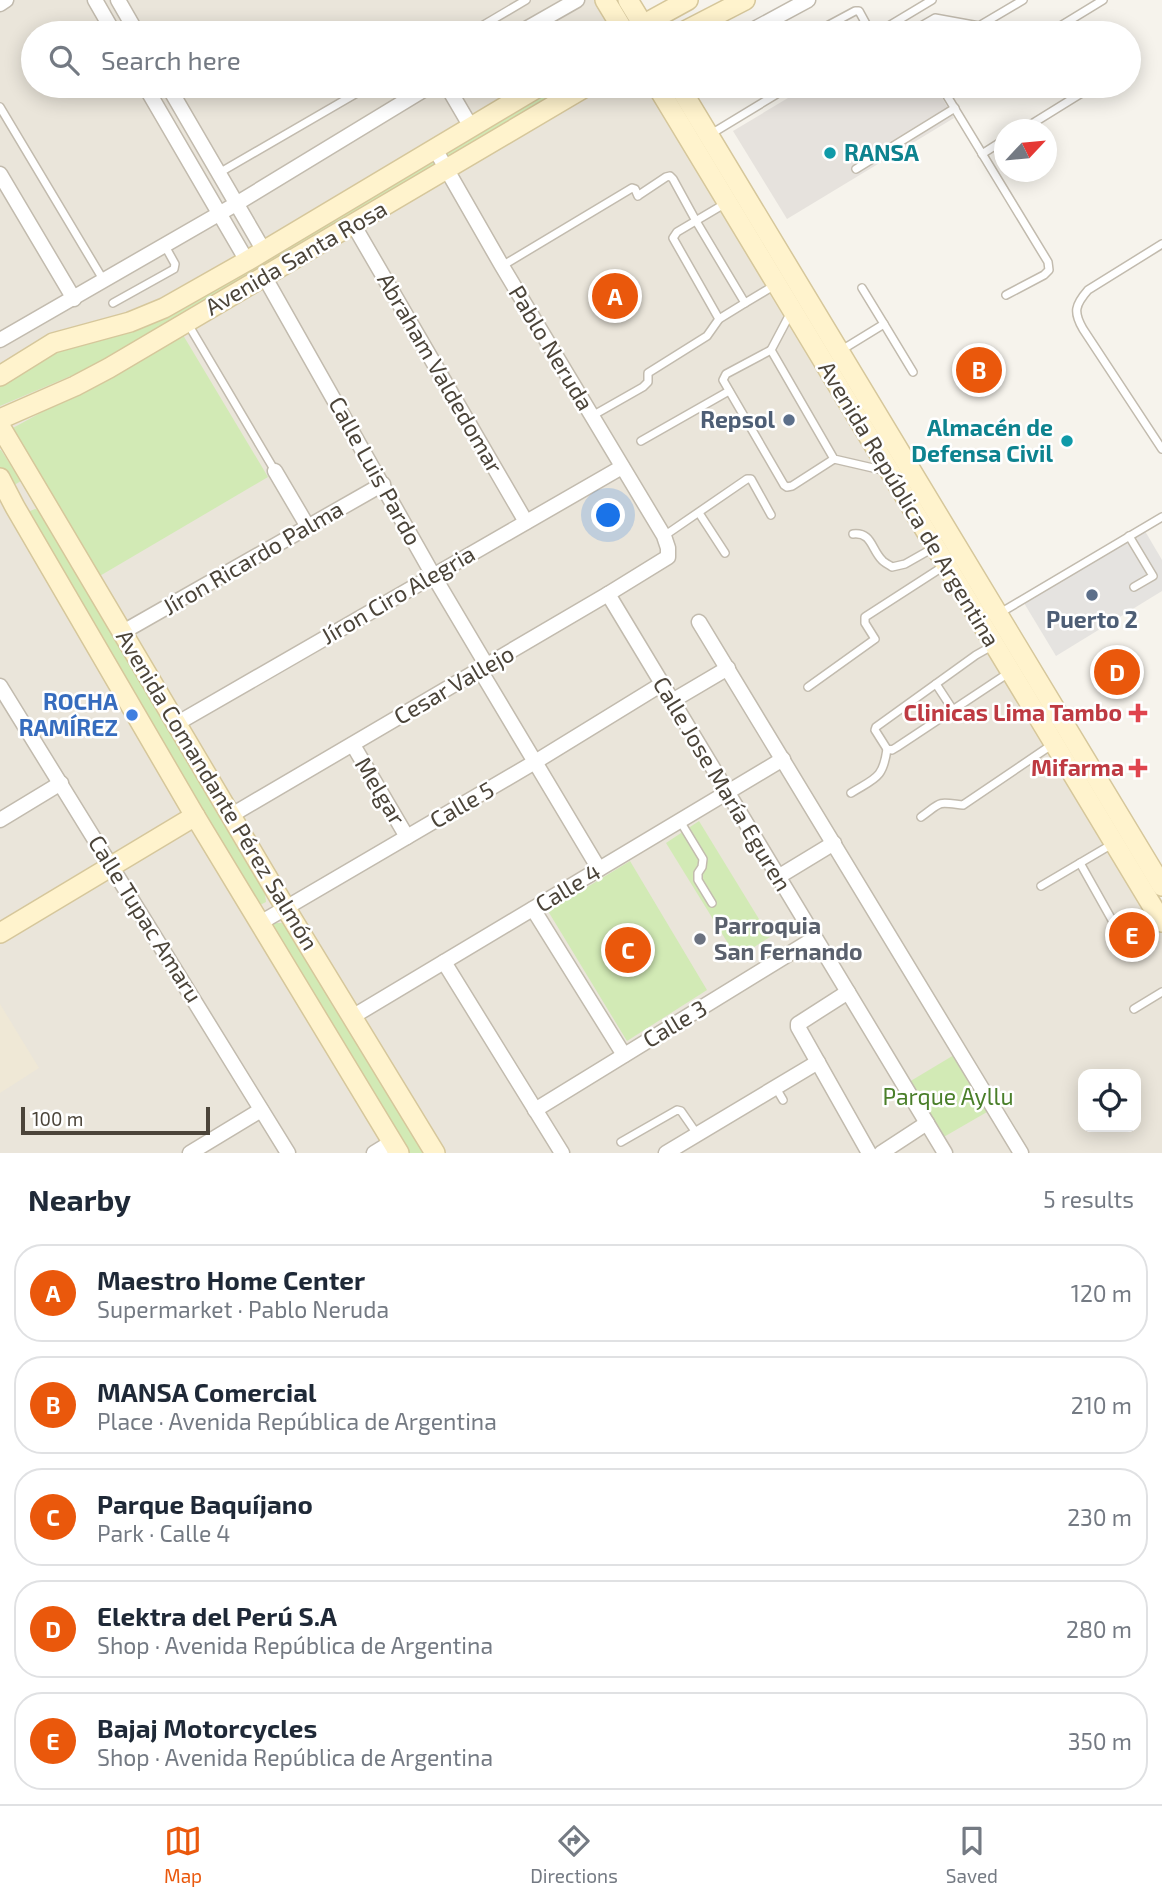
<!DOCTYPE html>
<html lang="en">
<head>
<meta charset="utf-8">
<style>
	:root { --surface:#fff; --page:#f2f2f3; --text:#1f2937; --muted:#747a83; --line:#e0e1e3; --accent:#ea580c }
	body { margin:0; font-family:"Exo 2",sans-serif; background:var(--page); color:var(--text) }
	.controls { position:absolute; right:21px; bottom:21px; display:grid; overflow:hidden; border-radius:14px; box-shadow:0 4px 18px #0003 }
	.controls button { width:63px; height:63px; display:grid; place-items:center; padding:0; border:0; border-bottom:2px solid var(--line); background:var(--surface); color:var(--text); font:35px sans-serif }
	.compass { position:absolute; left:994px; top:119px; width:63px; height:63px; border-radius:50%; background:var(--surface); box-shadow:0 4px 18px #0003; rotate:64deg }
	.scale { position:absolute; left:21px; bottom:18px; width:189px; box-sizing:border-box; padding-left:7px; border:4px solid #4b4439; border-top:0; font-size:19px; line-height:24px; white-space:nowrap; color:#4b4439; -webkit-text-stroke:5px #fff; paint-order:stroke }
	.you { position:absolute; left:609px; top:516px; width:24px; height:24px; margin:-18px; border:5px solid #fff; border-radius:50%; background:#1a73e8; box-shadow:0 0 0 10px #1a73e833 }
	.badge { display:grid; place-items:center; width:46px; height:46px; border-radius:50%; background:var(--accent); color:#fff; font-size:23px; font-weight:700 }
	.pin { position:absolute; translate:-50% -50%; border:4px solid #fff; box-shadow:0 2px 7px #0006 }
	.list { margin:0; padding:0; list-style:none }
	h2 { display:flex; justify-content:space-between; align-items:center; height:91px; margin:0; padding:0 28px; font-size:30px }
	h2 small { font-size:23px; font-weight:400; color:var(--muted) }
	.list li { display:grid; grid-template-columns:46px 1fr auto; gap:21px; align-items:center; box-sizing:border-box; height:98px; margin:0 14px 14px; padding:0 14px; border:2px solid var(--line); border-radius:28px }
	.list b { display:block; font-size:26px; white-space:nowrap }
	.list p { margin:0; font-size:23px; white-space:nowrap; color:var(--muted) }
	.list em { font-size:23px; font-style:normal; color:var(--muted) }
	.icon { flex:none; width:38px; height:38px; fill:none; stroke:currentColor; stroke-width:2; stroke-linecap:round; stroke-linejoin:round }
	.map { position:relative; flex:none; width:1162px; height:1153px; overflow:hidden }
	.search { position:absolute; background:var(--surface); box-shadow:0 4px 18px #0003; left:21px; right:21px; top:21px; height:77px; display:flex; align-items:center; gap:18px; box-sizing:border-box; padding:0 24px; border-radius:38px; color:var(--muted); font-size:26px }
	.sheet { height:651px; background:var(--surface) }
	nav { display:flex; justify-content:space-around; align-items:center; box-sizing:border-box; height:98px; border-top:2px solid var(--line); background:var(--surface); font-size:19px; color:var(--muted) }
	nav a { display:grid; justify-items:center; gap:4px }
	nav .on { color:var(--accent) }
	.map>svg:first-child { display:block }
</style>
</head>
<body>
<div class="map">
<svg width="1162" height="1153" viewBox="0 0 1162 1153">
	<rect width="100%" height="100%" fill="#f6f3ec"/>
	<path fill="#eae5da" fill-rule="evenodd" d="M0,0H621L641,33H33V86H672L1162,900V1153H0ZM1083,1074H1136V1127H1083Z"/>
	<path fill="#e6e2dd" d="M808,86H935L954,118L787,219L733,131Z"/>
	<path fill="#efe8d6" d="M0,1004L39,1068L0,1093Z"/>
	<g fill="#d2eab5">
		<path d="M555,86H583L140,341L87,369L0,406V375L61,344L135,330Z"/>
		<path d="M183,335L268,477L98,577L11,429Z"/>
		<path d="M0,450H1L21,481L6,490L0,476Z"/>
		<path d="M35,509L43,511L47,514L265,893L266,902L256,907L28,516L30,511Z"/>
		<path d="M699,821L770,937L737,958L666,843Z"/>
		<path d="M630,861L707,990L627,1041L548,911Z"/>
		<path d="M274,923H283L425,1153H403L268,932Z"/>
		<path d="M954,1055L987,1112L942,1138L909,1082Z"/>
	</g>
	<path fill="#e5e3e0" d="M1142,526L1162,560V591L1056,656L1021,598Z"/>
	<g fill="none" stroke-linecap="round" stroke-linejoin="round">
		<defs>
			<g id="lane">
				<path d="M470,33L526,0"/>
				<path d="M814,33L855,11H859L871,33"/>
				<path d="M877,33L932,0"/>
				<path d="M909,33L935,18L979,26L1023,0"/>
				<path d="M1049,33L1103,0"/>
				<path d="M941,86L1048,262L1049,270L1044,275L1006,295"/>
				<path d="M0,107L104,281"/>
				<path d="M1022,130L1093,86"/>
				<path d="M711,134L790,86"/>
				<path d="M982,154L1004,140"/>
				<path d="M856,169L955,108"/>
				<path d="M219,173L369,86"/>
				<path d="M1162,244L1088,290C1075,305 1073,312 1083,329L1162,449"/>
				<path d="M502,266L632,188L635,189L638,196L639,195L666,177L670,176L673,179L696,221L745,303L719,319L707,336L648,373V382L643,387L592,416"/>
				<path d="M113,303L174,269L175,264L165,246"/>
				<path d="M745,303L775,285"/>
				<path d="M790,314L771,350L834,459L886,471"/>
				<path d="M719,319L673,238L677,232L726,203"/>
				<path d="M188,324L275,471"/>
				<path d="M884,324L913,372"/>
				<path d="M771,350L726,374L723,380L784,485L787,487L792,486L834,459"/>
				<path d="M840,351L884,324L862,288"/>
				<path d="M641,441L729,391"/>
				<path d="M699,513L725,553"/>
				<path d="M853,534C872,532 871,549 882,560C883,562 891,566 892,567L905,564L935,547"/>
				<path d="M664,536L747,479H751L771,515"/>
				<path d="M1129,536L1153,576L1134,587"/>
				<path d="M1000,613L1162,517"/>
				<path d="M992,646L976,655L876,727L875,730L887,749L892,750L897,747L1010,672"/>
				<path d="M936,684L953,710"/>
				<path d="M808,687L875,639L865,623V617L944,566"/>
				<path d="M851,793C875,778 883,779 887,749"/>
				<path d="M921,817C943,801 936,802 963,805L1053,744"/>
				<path d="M680,821L703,859L702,867L698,873V880L712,903"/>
				<path d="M1080,863L1112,920"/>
				<path d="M1041,886L1114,843"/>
				<path d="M1134,1009L1162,992"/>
				<path d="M776,1088L783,1100"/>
				<path d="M621,1142L677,1110L681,1111L697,1134"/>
			</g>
			<g id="street">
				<path d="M95,0L114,33"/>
				<path d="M118,0L137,33"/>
				<path d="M0,4L6,0"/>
				<path d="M519,33L577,0"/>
				<path d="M747,33L808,0"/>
				<path d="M145,86L247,261"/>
				<path d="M168,86L264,251"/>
				<path d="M447,86L471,127"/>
				<path d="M0,174L74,299"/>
				<path d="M353,224L526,522"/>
				<path d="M264,276L433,575L487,666"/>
				<path d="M0,340L236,204L430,86"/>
				<path d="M275,471L308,527"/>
				<path d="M608,594L945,1153"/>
				<path d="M699,622L1021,1153"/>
				<path d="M123,632L383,484"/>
				<path d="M480,670L599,869"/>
				<path d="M0,686L288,1153"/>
				<path d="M672,701L728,668"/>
				<path d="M176,724L622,467"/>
				<path d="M353,745L407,837"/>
				<path d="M230,816L608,594L668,557V548L664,536L502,266L435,149"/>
				<path d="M0,820L61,783"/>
				<path d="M778,877L834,843"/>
				<path d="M533,909L624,1055"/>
				<path d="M260,923L535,762L662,684"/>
				<path d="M444,962L562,1153"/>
				<path d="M848,992L798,1024V1027L869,1153"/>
				<path d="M352,1017L783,759"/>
				<path d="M535,1110L815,938"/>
				<path d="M190,1153L261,1110"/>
				<path d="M374,1153L392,1142"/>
				<path d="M666,1153L818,1062"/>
				<path d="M881,1153L927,1123"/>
			</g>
			<g id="secondary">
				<path d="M605,0L625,33"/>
				<path d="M628,0L648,33"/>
				<path d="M628,33L688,0"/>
				<path d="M681,33L745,0"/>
				<path d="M657,86L1162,922"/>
				<path d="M679,86L1162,886"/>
				<path d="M0,376L53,343L130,322L164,308L247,261L540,86"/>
				<path d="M0,419L75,386L109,368L587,86"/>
				<path d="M0,426L285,907L435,1153"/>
				<path d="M0,478L15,507L195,816L399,1153"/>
				<path d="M0,933L195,816"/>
			</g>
		</defs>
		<use href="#lane" stroke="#c2bbae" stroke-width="10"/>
		<use href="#street" stroke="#c2bbae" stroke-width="17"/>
		<use href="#secondary" stroke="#d6c79b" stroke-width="22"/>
		<use href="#lane" stroke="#fff" stroke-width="7"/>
		<use href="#street" stroke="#fff" stroke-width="14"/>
		<use href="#secondary" stroke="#fff3cd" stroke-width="19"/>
	</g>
	<g fill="#0f9aa8" stroke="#fff" stroke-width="2.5">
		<circle cx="830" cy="153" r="7"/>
		<circle cx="1067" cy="441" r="7"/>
	</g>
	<g fill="#5c6f8a" stroke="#fff" stroke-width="2.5">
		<circle cx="789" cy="420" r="7"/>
		<circle cx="1092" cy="595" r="7"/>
	</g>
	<g fill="#e0444e" stroke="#fff" stroke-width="2.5">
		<path d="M1134.5 702.5h7v7h7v7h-7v7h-7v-7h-7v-7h7z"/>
		<path d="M1134.5 757.5h7v7h7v7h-7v7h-7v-7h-7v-7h7z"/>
	</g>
	<circle fill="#3f7fe0" stroke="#fff" stroke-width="2.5" cx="132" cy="715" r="7"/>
	<circle fill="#6b7280" stroke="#fff" stroke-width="2.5" cx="700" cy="939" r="7"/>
	<g text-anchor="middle" stroke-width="5" stroke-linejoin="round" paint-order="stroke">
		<g font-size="23" font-weight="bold" fill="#0d838f" stroke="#fff" text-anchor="start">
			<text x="844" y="161">RANSA</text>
			<text x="1053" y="436" text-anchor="end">Almacén de<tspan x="1053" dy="26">Defensa Civil</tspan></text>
		</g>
		<g font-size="23" fill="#4b4439" stroke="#fff">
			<text transform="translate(296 258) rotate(-30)" y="8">Avenida Santa Rosa</text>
			<text transform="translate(551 348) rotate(59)" y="8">Pablo Neruda</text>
			<text transform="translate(440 373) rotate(60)" y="8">Abraham Valdedomar</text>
			<text transform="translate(375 471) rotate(61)" y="8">Calle Luis Pardo</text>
			<text transform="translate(909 504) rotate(59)" y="8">Avenida República de Argentina</text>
			<text transform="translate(253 558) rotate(-30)" y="8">Jíron Ricardo Palma</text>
			<text transform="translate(398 595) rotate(-30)" y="8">Jíron Ciro Alegria</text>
			<text transform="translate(454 685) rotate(-30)" y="8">Cesar Vallejo</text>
			<text transform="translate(722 784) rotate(59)" y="8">Calle Jose María Eguren</text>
			<text transform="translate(217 790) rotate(59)" y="8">Avenida Comandante Pérez Salmón</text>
			<text transform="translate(380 791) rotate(59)" y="8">Melgar</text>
			<text transform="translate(462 805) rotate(-30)" y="8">Calle 5</text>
			<text transform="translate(568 888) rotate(-31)" y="8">Calle 4</text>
			<text transform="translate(145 919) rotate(58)" y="8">Calle Tupac Amaru</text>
			<text transform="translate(675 1024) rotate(-31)" y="8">Calle 3</text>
		</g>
		<g font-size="23" font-weight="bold" fill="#4e5e75" stroke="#fff" text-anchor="end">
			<text x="775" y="428">Repsol</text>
			<text x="1092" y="628" text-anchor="middle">Puerto 2</text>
		</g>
		<g font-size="23" font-weight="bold" fill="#366cbe" stroke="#fff" text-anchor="end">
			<text x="118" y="710">ROCHA<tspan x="118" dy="26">RAMÍREZ</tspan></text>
		</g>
		<g font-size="23" font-weight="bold" fill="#be3a42" stroke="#fff" text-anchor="end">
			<text x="1122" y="721">Clinicas Lima Tambo</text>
			<text x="1124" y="776">Mifarma</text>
		</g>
		<g font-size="23" font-weight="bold" fill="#5b616d" stroke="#fff" text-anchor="start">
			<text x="714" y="934">Parroquia<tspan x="714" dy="26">San Fernando</tspan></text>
		</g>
		<g font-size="23" fill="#4a7f2a" stroke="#fff">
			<text x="948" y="1105">Parque Ayllu</text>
		</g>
	</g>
</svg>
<div class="controls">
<button><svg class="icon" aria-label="locate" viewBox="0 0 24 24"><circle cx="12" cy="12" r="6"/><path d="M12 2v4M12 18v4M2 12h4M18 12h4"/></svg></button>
</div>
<svg class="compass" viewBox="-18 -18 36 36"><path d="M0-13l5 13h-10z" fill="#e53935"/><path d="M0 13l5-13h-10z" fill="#747a83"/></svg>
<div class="scale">100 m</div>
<div class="you"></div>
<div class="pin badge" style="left:615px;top:296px">A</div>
<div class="pin badge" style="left:979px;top:370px">B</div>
<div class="pin badge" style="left:628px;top:950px">C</div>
<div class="pin badge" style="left:1117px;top:672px">D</div>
<div class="pin badge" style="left:1132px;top:935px">E</div>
<div class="search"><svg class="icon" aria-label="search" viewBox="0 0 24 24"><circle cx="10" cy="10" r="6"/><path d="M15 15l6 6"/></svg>Search here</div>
</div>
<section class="sheet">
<h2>Nearby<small>5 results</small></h2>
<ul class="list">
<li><span class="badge">A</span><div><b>Maestro Home Center</b><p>Supermarket · Pablo Neruda</p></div><em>120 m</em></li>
<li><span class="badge">B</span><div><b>MANSA Comercial</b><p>Place · Avenida República de Argentina</p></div><em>210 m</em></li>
<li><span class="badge">C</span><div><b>Parque Baquíjano</b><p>Park · Calle 4</p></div><em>230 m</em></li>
<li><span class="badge">D</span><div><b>Elektra del Perú S.A</b><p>Shop · Avenida República de Argentina</p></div><em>280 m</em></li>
<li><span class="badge">E</span><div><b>Bajaj Motorcycles</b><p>Shop · Avenida República de Argentina</p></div><em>350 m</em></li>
</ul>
</section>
<nav>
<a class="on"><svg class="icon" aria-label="map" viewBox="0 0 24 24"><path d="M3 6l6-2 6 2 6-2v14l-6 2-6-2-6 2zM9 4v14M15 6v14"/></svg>Map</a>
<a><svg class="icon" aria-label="directions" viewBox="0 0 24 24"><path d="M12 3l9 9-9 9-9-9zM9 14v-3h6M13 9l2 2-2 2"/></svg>Directions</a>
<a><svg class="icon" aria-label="saved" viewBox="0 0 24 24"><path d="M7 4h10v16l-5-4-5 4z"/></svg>Saved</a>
</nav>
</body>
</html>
